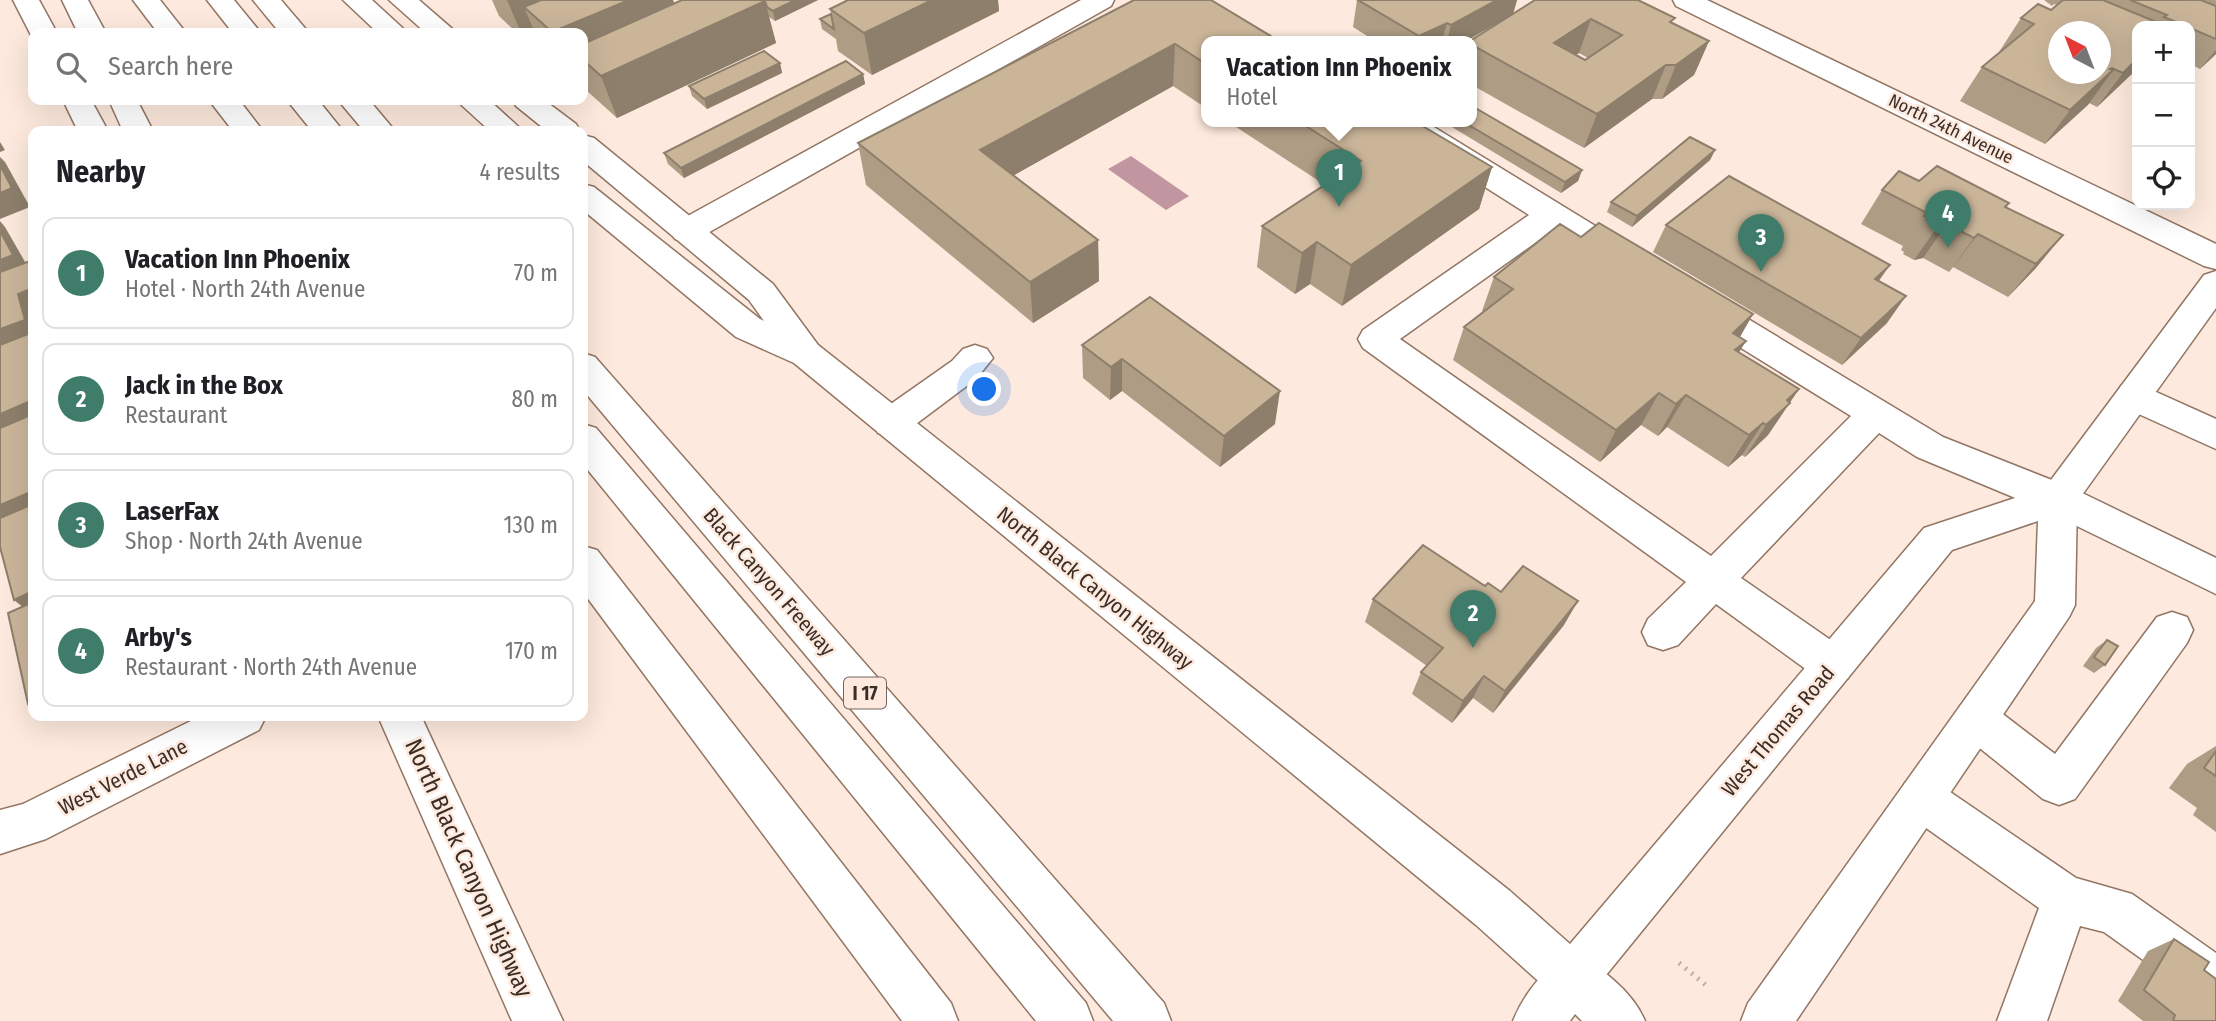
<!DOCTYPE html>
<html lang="en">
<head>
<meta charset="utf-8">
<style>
	:root { --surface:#fff; --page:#f6f6f6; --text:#202124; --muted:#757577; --line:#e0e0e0; --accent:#3f7d6a }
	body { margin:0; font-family:"Fira Sans Condensed",sans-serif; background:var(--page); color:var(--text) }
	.controls { position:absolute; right:21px; top:21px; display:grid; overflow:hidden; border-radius:14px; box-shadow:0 7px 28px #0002 }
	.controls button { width:63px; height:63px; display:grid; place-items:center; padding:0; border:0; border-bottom:2px solid var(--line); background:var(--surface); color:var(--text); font:35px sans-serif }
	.compass { position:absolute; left:2048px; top:21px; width:63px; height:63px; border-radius:50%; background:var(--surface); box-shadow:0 7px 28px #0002; rotate:318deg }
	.you { position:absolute; left:985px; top:390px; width:24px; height:24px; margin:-18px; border:5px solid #fff; border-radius:50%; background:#1a73e8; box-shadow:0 0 0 10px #1a73e833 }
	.badge { display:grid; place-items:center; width:46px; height:46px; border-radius:50%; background:var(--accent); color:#fff; font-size:23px; font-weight:700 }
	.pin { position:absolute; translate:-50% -58px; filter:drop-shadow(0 2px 4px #0008) }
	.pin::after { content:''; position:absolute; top:37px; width:24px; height:21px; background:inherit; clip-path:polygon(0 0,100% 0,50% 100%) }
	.popup { position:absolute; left:1201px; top:36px; width:276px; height:91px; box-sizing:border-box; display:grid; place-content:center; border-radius:14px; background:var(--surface); filter:drop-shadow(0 2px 5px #0005); font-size:23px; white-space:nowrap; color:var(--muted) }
	.popup b { font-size:26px; color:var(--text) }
	.popup::after { content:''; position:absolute; left:50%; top:100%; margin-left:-14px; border:14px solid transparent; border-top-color:var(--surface) }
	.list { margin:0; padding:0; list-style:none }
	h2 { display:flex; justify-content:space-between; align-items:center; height:91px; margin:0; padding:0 28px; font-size:30px }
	h2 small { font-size:23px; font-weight:400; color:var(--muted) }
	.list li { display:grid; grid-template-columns:46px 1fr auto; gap:21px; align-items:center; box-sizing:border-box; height:112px; margin:0 14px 14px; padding:0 14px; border:2px solid var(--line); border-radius:14px }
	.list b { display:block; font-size:26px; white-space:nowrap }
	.list p { margin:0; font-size:23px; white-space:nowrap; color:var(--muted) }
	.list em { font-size:23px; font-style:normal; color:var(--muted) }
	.icon { flex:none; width:38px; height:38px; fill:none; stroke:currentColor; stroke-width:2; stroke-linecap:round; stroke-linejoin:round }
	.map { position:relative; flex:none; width:2216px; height:1021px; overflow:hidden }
	.search { position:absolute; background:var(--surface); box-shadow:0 7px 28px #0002; left:28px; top:28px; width:560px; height:77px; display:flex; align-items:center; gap:18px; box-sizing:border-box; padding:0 24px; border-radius:14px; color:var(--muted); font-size:26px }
	.panel { position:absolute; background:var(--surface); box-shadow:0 7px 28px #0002; left:28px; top:126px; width:560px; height:595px; border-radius:14px }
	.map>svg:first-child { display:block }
</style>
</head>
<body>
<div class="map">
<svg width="2216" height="1021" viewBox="0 0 2216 1021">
	<rect width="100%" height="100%" fill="#fde9dd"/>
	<path fill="#c296a0" d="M1131,156L1189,196L1166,210L1108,169Z"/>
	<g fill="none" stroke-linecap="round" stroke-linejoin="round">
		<defs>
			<g id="minor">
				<path d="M1081,0H1114L1111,6L697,239L686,242L675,239L670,231L675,223Z"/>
				<path d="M1673,0H1707L2216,244V269L2204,266L1676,6Z"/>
				<path d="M1387,121H1424L1641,254L1645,262L1641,270L1629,273L1617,270L1553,230L1400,339L1711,556L1851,416L1686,314L1681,305L1686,296L1698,293L1710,296L1943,437L2072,488L2216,558V594L2044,510L1917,457L1879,433L1741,578L1848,652L1854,665L1848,678L1833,684L1818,678L1716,604L1678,645L1663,650L1648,645L1642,632L1648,619L1686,582L1363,348L1358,339L1363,330L1529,215L1392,128Z"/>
				<path d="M975,345L987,349L993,358L976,379L904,433L891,437L878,433L873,423L878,413L952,361L963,349Z"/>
				<path d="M2134,382L2216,419V449L2121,406L2116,396L2121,386Z"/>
				<path d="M2172,612L2187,617L2193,630L2187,643L2075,799L2059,805L2043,799L1961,733L1954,719L1961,705L1976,699L1991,705L2055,754L2157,617Z"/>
				<path d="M201,716H266L259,730L46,839L0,854V810L23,804Z"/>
				<path d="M1921,777L1937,783L2076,878L2132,894L2216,953V1008L2199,1000L2104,932L2080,926L2047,1021H1997L2039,908L1905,813L1898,798L1905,783Z"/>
			</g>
			<g id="major">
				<path d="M13,0H39L57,33H33V39Z"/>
				<path d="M389,0H419L457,33H426Z"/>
				<path d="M63,100H91L108,131H78Z"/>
				<path d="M512,100H544L576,124L580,131H547L516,106Z"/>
				<path d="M583,135L594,138L773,284L818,345L1510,891L1570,944L1924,528L2045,488L2204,275L2216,271V308L2077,502L2075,605L2069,617L1796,1021H1741L1748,1003L2035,601L2038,521L1952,550L1589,996L1572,1004L1555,996L1476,925L794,363L749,300L583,161Z"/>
				<path d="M378,716H421L563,1021H512Z"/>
			</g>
			<g id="highway">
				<path d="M62,0H88L106,33H78Z"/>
				<path d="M133,0H160L186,33H158Z"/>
				<path d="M207,0H234L261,33H233Z"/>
				<path d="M253,0H281L309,33H280Z"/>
				<path d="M343,0H372L408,33H378Z"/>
				<path d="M109,100H137L153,131H123Z"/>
				<path d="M209,100H239L263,131H233Z"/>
				<path d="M287,100H318L343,131H312Z"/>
				<path d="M338,100H369L395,131H364Z"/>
				<path d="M456,100H489L523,131H490Z"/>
				<path d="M583,184L594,187L760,319L818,345L823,354L818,363L806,367L794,363L736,337L583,210Z"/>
				<path d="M583,353L595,357L1164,1003L1171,1021H1113L583,390Z"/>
				<path d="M583,424L596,428L1086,1003L1093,1021H1036L583,464Z"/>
				<path d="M583,546L597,550L951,1003L958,1021H902L583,592Z"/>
				<path d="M1572,954C1601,966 1633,992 1645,1021H1582L1575,1014L1570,1021H1513C1524,994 1545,966 1572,954Z"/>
			</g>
		</defs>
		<use href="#minor" stroke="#927563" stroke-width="3"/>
		<use href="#major" stroke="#927563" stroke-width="3"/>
		<use href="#highway" stroke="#927563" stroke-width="3"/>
		<path stroke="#bfaea3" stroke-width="5" stroke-dasharray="2 6" stroke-linecap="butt" d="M1679,963L1707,986"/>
		<use href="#minor" fill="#fff" fill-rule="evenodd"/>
		<use href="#major" fill="#fff" fill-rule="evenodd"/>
		<use href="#highway" fill="#fff" fill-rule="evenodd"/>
	</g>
	<g fill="#ae9c84" fill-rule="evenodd">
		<path d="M492,0H673L674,3L682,0H818L775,21L769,17L776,43L617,118L587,91L583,79V33H517L499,16Z"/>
		<path d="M848,0H998L999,11L872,75L838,51L836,39L822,29L820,19L831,14L830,9Z"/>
		<path d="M1134,0L1206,41V108L1173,86L1014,175L1098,240L1099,281L1033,323L866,185L858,143Z"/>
		<path d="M1357,0H1517L1513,14L1673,23L1709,41L1694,75L1662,99H1652L1584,148L1472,85V41L1510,16L1466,41H1375L1353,27ZM1579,53L1588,58L1585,60L1576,55Z"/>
		<path d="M2044,0H2216V54L2200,69L2190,64V26H2137V69L2097,107L2089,103L2045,144L1960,101L1982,67L2000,52H1999L2021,18L2051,10L2057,5L2054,4L2052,6Z"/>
		<path d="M780,63L782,73L707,109L692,96L689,86Z"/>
		<path d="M863,74L865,84L684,178L668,164L664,153Z"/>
		<path d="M1227,121H1414L1492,167L1479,209L1342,306L1310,284L1295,294L1257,267L1262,226L1325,185Z"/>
		<path d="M1442,121H1472L1582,170L1578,181L1561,193Z"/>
		<path d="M1715,150L1710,160L1632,227L1607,212L1611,202Z"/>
		<path d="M1919,181L2009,203L2006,208L2063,235L2035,269L2008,297L1953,267L1949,272L1923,258L1914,260L1903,254L1904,252L1901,250L1903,246L1861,224L1882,190Z"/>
		<path d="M1666,225L1879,281L1887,323L1842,365L1653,252Z"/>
		<path d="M1581,237L1753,314L1740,337L1746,341L1739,352L1799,389L1768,435L1745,457L1742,455L1728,467L1667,427L1658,436L1641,425L1600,462L1453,360L1464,327L1484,311H1482L1494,277Z"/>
		<path d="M1150,297L1275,424L1220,467L1122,391L1110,400L1083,378L1082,345Z"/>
		<path d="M1485,586L1501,592L1564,625L1493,713L1473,698L1452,723L1412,694L1421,672L1427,666L1365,622L1373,599Z"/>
		<path d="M2107,640L2105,665L2094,673L2083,666L2096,648Z"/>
		<path d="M2216,746V832L2193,815L2197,808L2169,788L2187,764Z"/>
		<path d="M2174,939L2204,970L2216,1021H2143L2118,1001L2148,951Z"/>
	</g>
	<g fill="#8d7f6b">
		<path d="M507,0H618L524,7L535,33H521Z"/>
		<path d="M629,0H673L681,25L583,60V33H553L552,32Z"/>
		<path d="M795,0H818L775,21L773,11Z"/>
		<path d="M932,0H998L999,11L872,75L864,33Z"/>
		<path d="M1497,0H1517L1513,14L1466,41H1447L1451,25Z"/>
		<path d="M765,1L776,43L617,118L601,76Z"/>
		<path d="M1591,19L1579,53L1543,77L1554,43Z"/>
		<path d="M1447,23L1442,41H1418L1419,36Z"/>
		<path d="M1709,41L1694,75L1662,99L1676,65Z"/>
		<path d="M1175,44L1173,86L984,192L980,150Z"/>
		<path d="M2216,50V54L2200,69Z"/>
		<path d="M2137,59V69L2097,107L2123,73Z"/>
		<path d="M780,63L782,73L707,109L704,99Z"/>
		<path d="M1666,65L1652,99L1584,148L1597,114Z"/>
		<path d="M2113,70L2088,105L2045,144L2070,110Z"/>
		<path d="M863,74L865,84L684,178L681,168Z"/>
		<path d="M0,142L5,150L0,152Z"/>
		<path d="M1715,150L1710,160L1632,227L1637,216Z"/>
		<path d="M0,157L5,162L30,207L0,219Z"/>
		<path d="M1492,167L1479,209L1342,306L1351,265Z"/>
		<path d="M1582,170L1578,181L1561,193L1565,182Z"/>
		<path d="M0,221L5,227L32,274L0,288Z"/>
		<path d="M1947,224L1923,258L1914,260L1938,226Z"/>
		<path d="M1978,234L1953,267L1949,272L1974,238Z"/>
		<path d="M2063,235L2035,269L2008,297L2036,264Z"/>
		<path d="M1098,240L1099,281L1033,323L1030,282Z"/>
		<path d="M1317,242L1310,284L1295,294L1302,253Z"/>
		<path d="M1890,265L1871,292L1875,279Z"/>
		<path d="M33,288V343L0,356V329L18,294Z"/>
		<path d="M1906,296L1887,323L1842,365L1861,338Z"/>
		<path d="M1753,314L1734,347L1733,333Z"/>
		<path d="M1746,341L1726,373L1735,350Z"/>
		<path d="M1122,359V391L1110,400L1111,367Z"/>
		<path d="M1799,389L1768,435L1745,457L1766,425L1787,400Z"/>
		<path d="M1280,391L1275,424L1220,467L1224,436Z"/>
		<path d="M1659,393L1641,425L1600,462L1616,430Z"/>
		<path d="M1686,395L1667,427L1658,436L1676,404Z"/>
		<path d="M33,400V427L0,440V414Z"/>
		<path d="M1763,423L1742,455L1728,467L1749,435Z"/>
		<path d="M33,491V518L12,527L0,517V505Z"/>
		<path d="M33,591V615L14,600Z"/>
		<path d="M1578,601L1564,625L1493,713L1505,691Z"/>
		<path d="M1484,676L1473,698L1452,723L1463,701Z"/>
		<path d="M47,716H59L52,719Z"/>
	</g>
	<g fill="#cab599" stroke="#8d7f6b" stroke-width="2" fill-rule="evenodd">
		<path d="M541,0H629L552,32L524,7Z"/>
		<path d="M682,0H764L765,1L601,76L583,60V44Z"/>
		<path d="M764,0H795L773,11L767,7L765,1Z"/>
		<path d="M848,0H932L864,33L830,9Z"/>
		<path d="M1134,0H1211L1279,41H1206V64L1175,44L980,150L1098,240L1030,282L858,143Z"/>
		<path d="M1358,0H1497L1451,25L1447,23L1419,36Z"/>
		<path d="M1535,0H1638L1675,18L1670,22L1709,41L1676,65H1666L1597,114L1472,45V41H1470ZM1591,19L1622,35L1585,60L1554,43Z"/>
		<path d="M2063,0H2103L2166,26H2137V59L2123,73L2112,68L2110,69L2113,70L2070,110L1982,67L2034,24L2021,18L2038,4L2051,10ZM2059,32H2101V74H2059Z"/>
		<path d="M2130,0H2201L2216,6V39L2190,28V26H2186L2164,17L2167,15Z"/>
		<path d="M831,14L834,29L820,19Z"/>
		<path d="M764,51L780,63L704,99L689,86Z"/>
		<path d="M846,61L863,74L681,168L664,153Z"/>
		<path d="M1472,106L1582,170L1565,182L1462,121H1472Z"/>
		<path d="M1298,121H1414L1492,167L1351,265L1317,242L1302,253L1262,226L1361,161Z"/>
		<path d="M1690,137L1715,150L1637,216L1611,202Z"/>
		<path d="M0,165L12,188L0,193Z"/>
		<path d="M1937,166L2009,203L2005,207L2063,235L2036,264L1978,234L1974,238L1947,224L1938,226L1926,220L1928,218L1924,216L1927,213L1882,190L1899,171L1919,181Z"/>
		<path d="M1729,176L1890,265L1875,279L1906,296L1861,338L1666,225Z"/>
		<path d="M1599,223L1753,314L1733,333L1746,341L1735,350L1799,389L1787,400L1790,403L1766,425L1763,423L1749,435L1686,395L1676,404L1659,393L1616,430L1464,327L1513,289L1494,277L1560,224L1581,237Z"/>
		<path d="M0,231L13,255L0,260Z"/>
		<path d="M30,261L33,273V288L18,294L25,320L0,329V272Z"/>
		<path d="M1150,297L1280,391L1224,436L1122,359L1111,367L1082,345Z"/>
		<path d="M33,332V400L0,414V345Z"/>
		<path d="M33,414V491L0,505V428Z"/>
		<path d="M33,504V591L14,600L0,547V518Z"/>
		<path d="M1423,545L1485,586L1488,583L1501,592L1523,566L1578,601L1505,691L1484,676L1463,701L1421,672L1443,648L1373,599Z"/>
		<path d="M33,602V701L28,704L8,613Z"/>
		<path d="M2107,640L2118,646L2105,665L2094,657Z"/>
		<path d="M2216,751V776L2204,768Z"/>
		<path d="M2174,939L2209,962L2204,970L2216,979V1021H2173L2175,1015L2144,990Z"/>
	</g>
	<g text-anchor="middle" stroke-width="5" stroke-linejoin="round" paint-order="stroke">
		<g font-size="18" fill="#3a2d26" stroke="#fde9dd">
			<text transform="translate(1951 129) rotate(26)" y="6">North 24th Avenue</text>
		</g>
		<rect fill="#fde9dd" stroke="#74655d" stroke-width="2" x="844" y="677.5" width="42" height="31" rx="5"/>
		<g font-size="19" font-weight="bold" fill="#3a2d26">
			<text x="865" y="700">I 17</text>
		</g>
		<g font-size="21" fill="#3a2d26" stroke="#fde9dd">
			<text transform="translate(769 582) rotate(49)" y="7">Black Canyon Freeway</text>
			<text transform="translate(1095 588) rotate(39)" y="7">North Black Canyon Highway</text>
			<text transform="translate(1778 731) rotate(-50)" y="7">West Thomas Road</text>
			<text transform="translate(123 777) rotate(-27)" y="7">West Verde Lane</text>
		</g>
		<g font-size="24" fill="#3a2d26" stroke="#fde9dd">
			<text transform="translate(469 868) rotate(66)" y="8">North Black Canyon Highway</text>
		</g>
	</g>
</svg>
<div class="controls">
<button>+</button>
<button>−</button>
<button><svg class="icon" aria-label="locate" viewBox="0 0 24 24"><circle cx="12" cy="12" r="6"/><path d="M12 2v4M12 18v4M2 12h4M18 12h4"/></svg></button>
</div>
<svg class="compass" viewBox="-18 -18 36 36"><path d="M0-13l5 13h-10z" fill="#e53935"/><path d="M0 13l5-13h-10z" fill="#757577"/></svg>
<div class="you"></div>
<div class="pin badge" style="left:1339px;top:207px">1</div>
<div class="popup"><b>Vacation Inn Phoenix</b>Hotel</div>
<div class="pin badge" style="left:1473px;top:648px">2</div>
<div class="pin badge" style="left:1761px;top:272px">3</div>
<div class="pin badge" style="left:1948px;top:248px">4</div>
<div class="search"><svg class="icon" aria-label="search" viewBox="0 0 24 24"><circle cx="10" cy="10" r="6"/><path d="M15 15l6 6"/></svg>Search here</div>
<section class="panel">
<h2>Nearby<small>4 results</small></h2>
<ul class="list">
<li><span class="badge">1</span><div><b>Vacation Inn Phoenix</b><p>Hotel · North 24th Avenue</p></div><em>70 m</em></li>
<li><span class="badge">2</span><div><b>Jack in the Box</b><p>Restaurant</p></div><em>80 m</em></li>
<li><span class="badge">3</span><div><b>LaserFax</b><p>Shop · North 24th Avenue</p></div><em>130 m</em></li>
<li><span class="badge">4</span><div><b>Arby's</b><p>Restaurant · North 24th Avenue</p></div><em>170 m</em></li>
</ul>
</section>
</div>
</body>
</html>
